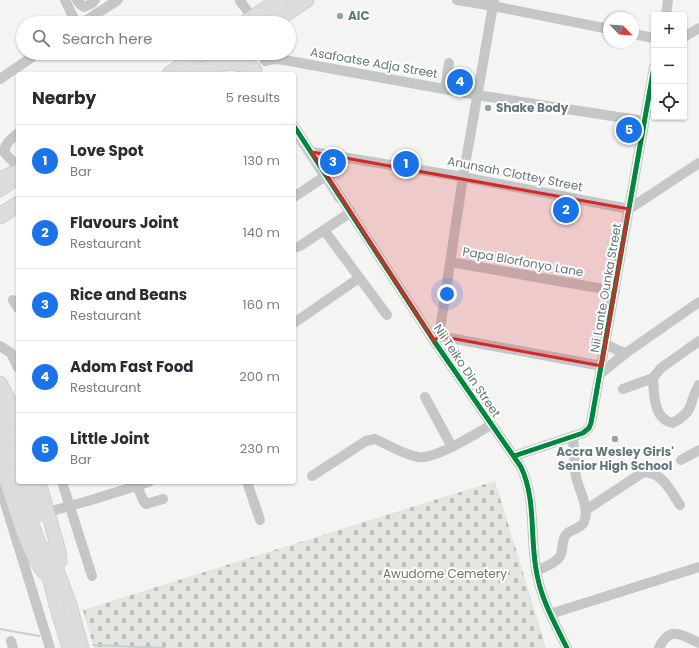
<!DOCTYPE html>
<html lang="en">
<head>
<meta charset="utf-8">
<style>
	:root { --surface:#fff; --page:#f2f2f3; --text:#2b2b33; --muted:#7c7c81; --line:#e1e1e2; --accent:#1a73e8 }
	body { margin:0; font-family:Poppins,sans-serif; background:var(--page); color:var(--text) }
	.controls { position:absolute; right:12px; top:12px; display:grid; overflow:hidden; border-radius:4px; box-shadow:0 1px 3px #0004 }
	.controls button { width:36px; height:36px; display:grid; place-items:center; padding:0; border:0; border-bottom:1px solid var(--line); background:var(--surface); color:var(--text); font:20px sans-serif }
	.compass { position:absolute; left:603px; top:12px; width:36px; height:36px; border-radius:50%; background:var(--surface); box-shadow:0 1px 3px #0004; rotate:115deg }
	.you { position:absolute; left:447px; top:294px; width:14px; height:14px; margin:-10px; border:3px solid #fff; border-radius:50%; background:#1a73e8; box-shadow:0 0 0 6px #1a73e833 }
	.badge { display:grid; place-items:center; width:26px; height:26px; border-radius:50%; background:var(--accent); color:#fff; font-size:13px; font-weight:700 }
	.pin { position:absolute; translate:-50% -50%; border:2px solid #fff; box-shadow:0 1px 4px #0006 }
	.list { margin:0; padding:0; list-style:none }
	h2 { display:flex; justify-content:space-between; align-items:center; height:52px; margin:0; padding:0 16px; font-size:17px }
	h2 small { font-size:13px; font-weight:400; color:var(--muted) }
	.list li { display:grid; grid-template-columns:26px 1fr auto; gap:12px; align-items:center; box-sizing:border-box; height:72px; padding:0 16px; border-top:1px solid var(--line) }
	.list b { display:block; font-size:15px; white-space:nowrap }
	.list p { margin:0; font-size:13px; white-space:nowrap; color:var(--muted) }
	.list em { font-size:13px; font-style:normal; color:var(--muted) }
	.icon { flex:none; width:22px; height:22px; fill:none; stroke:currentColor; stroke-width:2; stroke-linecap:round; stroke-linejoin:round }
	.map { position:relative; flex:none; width:699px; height:648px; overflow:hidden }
	.search { position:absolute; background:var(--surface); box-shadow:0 1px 3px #0004; left:16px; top:16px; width:280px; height:44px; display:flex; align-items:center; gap:10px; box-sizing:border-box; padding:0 14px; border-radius:22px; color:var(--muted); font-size:15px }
	.panel { position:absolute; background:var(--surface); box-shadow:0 1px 3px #0004; left:16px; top:72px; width:280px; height:412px; border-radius:4px }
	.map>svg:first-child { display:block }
</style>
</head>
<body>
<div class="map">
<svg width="699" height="648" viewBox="0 0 699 648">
	<defs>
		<pattern id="cemetery-stones" width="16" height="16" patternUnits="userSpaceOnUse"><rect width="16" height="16" fill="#e4e5e0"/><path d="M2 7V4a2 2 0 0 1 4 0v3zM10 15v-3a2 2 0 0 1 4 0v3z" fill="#bcbebb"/></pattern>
	</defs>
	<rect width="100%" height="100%" fill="#f4f4f3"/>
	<path fill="url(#cemetery-stones)" d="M495,481L546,648H94L83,610Z"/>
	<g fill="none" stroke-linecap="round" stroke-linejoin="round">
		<g stroke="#c5d0d0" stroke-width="2">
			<path d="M249,54L267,56"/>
			<path d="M294,137L320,176"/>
			<path d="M324,181L337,202"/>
			<path d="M0,629L39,636"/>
			<path d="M93,645L164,648"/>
		</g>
		<defs>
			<g id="major">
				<path d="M0,190L18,177"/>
				<path d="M0,383L8,398L18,424"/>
				<path d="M0,407L18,455"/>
				<path d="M0,433L44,558L56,605L69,648"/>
				<path d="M0,461C10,489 26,555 46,574"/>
				<path d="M27,482L38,515"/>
				<path d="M39,482L59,551L60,561"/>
				<path d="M49,549L69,602L82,648"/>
			</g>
			<g id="highway">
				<path d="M245,23L280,0"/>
				<path d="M271,23L306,0"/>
				<path d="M170,74L201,53"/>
				<path d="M195,74C217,64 233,56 254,70"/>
				<path d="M0,180L18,172"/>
				<path d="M0,216L18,204"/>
			</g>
		</defs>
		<use href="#major" stroke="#cfd0d0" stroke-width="15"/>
		<use href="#highway" stroke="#cfd0d0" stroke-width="17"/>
		<g stroke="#c4c6c7" stroke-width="10">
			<path d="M65,0L76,23"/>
			<path d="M77,0L80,4L84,7L91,4L95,0"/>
			<path d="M457,0L493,6L609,29"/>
			<path d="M240,1L253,18"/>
			<path d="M666,15L668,0"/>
			<path d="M82,23L118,0"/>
			<path d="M633,34L654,38"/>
			<path d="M684,37L699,28"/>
			<path d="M241,53L252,68"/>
			<path d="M265,61L274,59L284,60L477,95L644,121"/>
			<path d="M0,79L38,53"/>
			<path d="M445,89L449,63"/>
			<path d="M294,126L434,341L521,467C536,499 530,535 536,569C540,597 554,622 567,648"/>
			<path d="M312,152L463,177L629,209L699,163"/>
			<path d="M14,163L4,152C5,143 12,138 18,133"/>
			<path d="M294,197L327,175"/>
			<path d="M324,230L387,315"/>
			<path d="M294,248L300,246L351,212"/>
			<path d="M450,262L615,291"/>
			<path d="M13,300L18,308"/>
			<path d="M294,323L359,278"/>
			<path d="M439,336L602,366"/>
			<path d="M434,341L439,336L463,177L494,0"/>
			<path d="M606,344L617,350L626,353"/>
			<path d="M0,346L11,353L18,368"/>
			<path d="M601,373L626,353L699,302"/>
			<path d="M653,378C654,394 653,419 673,423C697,409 687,404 699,385"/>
			<path d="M623,389L653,378L661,368L699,341"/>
			<path d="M425,397L452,447"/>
			<path d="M514,456L583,433L589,428L591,423L654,67"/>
			<path d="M681,460L699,450"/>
			<path d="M312,476L366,441L375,439C389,445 402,454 418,457C435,460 475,434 491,425"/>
			<path d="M62,482L92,576"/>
			<path d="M247,482L260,520"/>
			<path d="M137,486L144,502L146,504L163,499"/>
			<path d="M0,487L50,648"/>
			<path d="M586,510L642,473C661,469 672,493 680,505"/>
			<path d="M48,512L88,501L149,482"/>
			<path d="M536,571C544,567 558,563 561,554C563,548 562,542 565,536C570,528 580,530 584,522C590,508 579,490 576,477C574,463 574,450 573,436"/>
			<path d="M550,614L699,567"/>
			<path d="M11,641L13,648"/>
			<path d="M659,648C670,625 681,635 699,643"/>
		</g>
		<use href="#major" stroke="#dbdcdd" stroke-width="13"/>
		<use href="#highway" stroke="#dbdcdd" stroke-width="15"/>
		<defs>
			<g id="cycleway">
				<path d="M294,126L434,341L521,467C536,499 530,535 536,569C540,597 554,622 567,648"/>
				<path d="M514,456L583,433L589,428L591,423L654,67"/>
			</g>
		</defs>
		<use href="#cycleway" stroke="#fff" stroke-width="8"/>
		<use href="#cycleway" stroke="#00873e" stroke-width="5"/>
	</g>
	<path fill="#d62828" fill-opacity="0.2" stroke="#d62828" stroke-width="3" stroke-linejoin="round" d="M312,152L629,209L602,366L439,336L434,341Z"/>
	<g fill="#96a3a4" stroke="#fff" stroke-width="1.5">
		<circle cx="340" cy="16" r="4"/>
		<circle cx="488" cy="108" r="4"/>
		<circle cx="615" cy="439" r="4"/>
	</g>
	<g text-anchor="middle" stroke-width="4" stroke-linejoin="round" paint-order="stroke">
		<g font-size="12" font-weight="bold" fill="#63777a" stroke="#fff" text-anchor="start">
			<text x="348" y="20">AIC</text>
			<text x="496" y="112">Shake Body</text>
			<text x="615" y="456" text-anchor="middle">Accra Wesley Girls'<tspan x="615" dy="14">Senior High School</tspan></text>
		</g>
		<g font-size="12" fill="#63777a" stroke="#fff">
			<text transform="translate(374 63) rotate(10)" y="4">Asafoatse Adja Street</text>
			<text transform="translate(515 174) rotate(11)" y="4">Anunsah Clottey Street</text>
			<text transform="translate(523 262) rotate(10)" y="4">Papa Blorfonyo Lane</text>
			<text transform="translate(606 288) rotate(-80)" y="4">Nii Lante Ounka Street</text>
			<text transform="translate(467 371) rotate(56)" y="4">Nii Teiko Din Street</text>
		</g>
		<g font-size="12" fill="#6e7865" stroke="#fff">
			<text x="445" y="578">Awudome Cemetery</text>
		</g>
	</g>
</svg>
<div class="controls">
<button>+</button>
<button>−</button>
<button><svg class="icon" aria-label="locate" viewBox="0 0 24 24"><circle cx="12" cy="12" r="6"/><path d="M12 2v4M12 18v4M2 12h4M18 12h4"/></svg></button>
</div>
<svg class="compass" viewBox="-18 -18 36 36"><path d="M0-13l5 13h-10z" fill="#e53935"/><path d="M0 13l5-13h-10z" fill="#7c7c81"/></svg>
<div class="you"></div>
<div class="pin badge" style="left:406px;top:164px">1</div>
<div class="pin badge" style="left:566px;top:210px">2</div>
<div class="pin badge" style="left:333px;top:162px">3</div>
<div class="pin badge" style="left:460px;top:82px">4</div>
<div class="pin badge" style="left:629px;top:130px">5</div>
<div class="search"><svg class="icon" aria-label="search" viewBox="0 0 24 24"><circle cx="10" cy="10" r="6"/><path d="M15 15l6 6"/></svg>Search here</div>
<section class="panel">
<h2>Nearby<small>5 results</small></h2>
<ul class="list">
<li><span class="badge">1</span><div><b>Love Spot</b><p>Bar</p></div><em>130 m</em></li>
<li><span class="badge">2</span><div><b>Flavours Joint</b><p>Restaurant</p></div><em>140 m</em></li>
<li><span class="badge">3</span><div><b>Rice and Beans</b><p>Restaurant</p></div><em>160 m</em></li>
<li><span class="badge">4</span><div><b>Adom Fast Food</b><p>Restaurant</p></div><em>200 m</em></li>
<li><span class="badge">5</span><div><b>Little Joint</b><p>Bar</p></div><em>230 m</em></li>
</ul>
</section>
</div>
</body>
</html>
